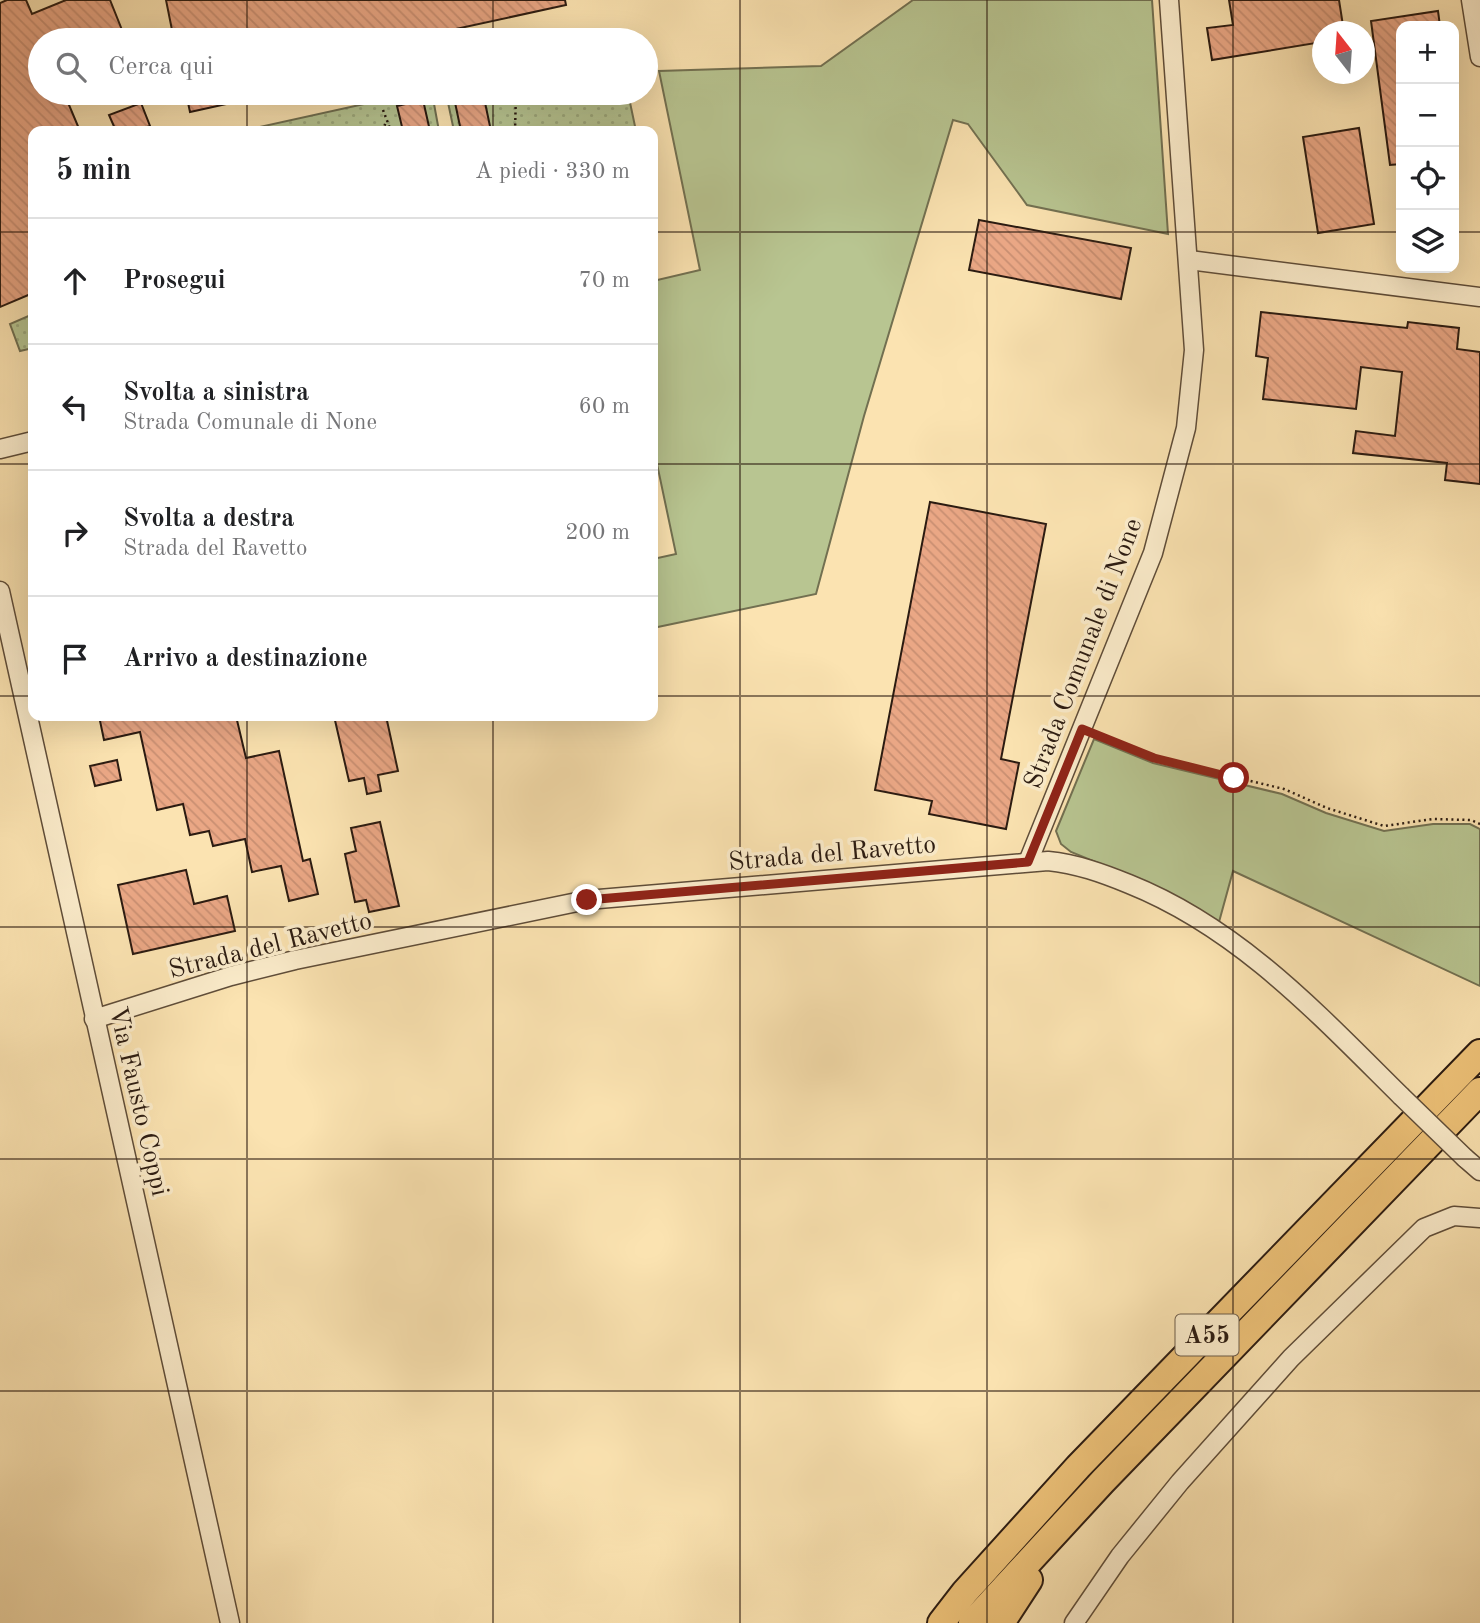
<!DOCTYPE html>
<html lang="it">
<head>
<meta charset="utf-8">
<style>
	:root { --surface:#fff; --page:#f2f2f2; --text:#202124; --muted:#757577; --line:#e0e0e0 }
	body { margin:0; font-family:"Old Standard TT",serif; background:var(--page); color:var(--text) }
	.controls { position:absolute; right:21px; top:21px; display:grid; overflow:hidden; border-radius:14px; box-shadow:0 7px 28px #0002 }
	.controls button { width:63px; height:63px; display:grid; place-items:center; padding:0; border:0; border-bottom:2px solid var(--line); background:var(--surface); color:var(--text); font:35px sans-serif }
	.compass { position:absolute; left:1312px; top:21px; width:63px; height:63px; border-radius:50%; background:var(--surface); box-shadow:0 7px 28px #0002; rotate:343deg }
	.stop { position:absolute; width:21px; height:21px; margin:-16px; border:5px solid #8f2418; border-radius:50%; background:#fff }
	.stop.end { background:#8f2418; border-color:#fff; box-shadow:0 2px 7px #0008 }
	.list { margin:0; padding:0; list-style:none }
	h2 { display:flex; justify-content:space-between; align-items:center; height:91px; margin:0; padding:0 28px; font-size:30px }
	h2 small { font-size:23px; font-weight:400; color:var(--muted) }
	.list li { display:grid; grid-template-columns:46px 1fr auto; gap:21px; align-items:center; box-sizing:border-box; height:126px; padding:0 28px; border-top:2px solid var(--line) }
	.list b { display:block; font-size:26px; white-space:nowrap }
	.list p { margin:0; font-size:23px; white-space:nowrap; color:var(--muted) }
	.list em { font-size:23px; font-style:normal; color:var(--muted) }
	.icon { flex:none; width:38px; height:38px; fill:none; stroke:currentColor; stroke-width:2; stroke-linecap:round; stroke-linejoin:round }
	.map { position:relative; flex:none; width:1480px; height:1623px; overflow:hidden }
	.search { position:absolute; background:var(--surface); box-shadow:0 7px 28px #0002; left:28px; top:28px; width:630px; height:77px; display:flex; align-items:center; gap:18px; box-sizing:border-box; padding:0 24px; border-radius:38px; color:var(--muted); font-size:26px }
	.panel { position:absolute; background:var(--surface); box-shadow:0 7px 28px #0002; left:28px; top:126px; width:630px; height:595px; border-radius:14px }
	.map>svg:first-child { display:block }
</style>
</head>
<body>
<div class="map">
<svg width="1480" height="1623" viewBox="0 0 1480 1623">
	<defs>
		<pattern id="garden-dots" width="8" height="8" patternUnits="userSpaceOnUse" patternTransform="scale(1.75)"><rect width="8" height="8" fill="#b8c591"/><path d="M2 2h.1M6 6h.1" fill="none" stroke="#9ea97c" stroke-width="1.8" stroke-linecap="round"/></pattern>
		<pattern id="building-back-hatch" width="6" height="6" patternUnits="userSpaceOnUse" patternTransform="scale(1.75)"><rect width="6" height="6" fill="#eaa785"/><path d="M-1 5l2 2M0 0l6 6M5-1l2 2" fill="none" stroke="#c98f72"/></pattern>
	</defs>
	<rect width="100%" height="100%" fill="#fbe3b1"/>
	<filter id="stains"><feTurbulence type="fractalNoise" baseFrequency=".00286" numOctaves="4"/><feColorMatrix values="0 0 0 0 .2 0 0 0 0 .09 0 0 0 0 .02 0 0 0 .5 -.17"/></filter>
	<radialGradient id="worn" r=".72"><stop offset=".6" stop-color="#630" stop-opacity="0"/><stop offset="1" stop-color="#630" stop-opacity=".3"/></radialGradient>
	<g fill="#b8c591" stroke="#727051" stroke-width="2">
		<path d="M913,0H1152L1168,234L1027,205L968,124L953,120L864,416L816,594L653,628V559L676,554L653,445V281L700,270L659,71L821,66Z"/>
		<path d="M1094,739L1153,763L1282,794L1326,813L1384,831L1433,824H1470L1480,829V986L1233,871L1219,922L1154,886L1071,852L1061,844L1056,831Z"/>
	</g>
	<g fill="url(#garden-dots)" stroke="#727051" stroke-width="2">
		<path d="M414,93H432L439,131H242Z"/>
		<path d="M446,93H628L636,131H454Z"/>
		<path d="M33,314V348L20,351L10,324Z"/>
	</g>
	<g fill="url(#building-back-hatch)" stroke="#2b1b11" stroke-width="2">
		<path d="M7,0H26L32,14L66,0H110L126,40H40V93H64L80,131H33V293L0,307V3Z"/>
		<path d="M166,0H565L566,5L405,40H174Z"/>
		<path d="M1229,0H1339L1344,32H1322V42L1212,60L1207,28L1233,25Z"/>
		<path d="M1438,11L1440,26H1401V164L1390,165L1371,21Z"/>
		<path d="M186,93H229L231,103L190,112Z"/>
		<path d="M453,93H483L491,131H461Z"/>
		<path d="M423,100L430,131H403L397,106Z"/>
		<path d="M141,103L150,126L136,131H116L109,115Z"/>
		<path d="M1359,128L1374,224L1318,233L1303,137Z"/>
		<path d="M979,220L1131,248L1121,299L969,270Z"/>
		<path d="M1261,312L1407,328L1408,322L1459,328L1457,349L1480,352V484L1445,480L1447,463L1353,453L1356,431L1395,436L1402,372L1361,367L1356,409L1263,399L1268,358L1256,356Z"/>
		<path d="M930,502L1046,524L1001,759L1019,763L1006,829L929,814L932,801L875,790Z"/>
		<path d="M99,716H236L246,758L279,751L303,861L310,859L318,894L289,901L281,866L252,872L245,839L213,846L209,831L190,835L183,804L157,810L140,732L104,740Z"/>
		<path d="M334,716H386L398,771L378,775L381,791L367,794L364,778L349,781Z"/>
		<path d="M117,760L121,780L95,786L90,766Z"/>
		<path d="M380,822L399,906L369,912L366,900L355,902L345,854L356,851L351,828Z"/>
		<path d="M186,870L194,904L227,896L235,931L133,954L118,885Z"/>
	</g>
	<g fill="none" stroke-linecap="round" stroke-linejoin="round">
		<defs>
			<g id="minor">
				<path d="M1471,0L1480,57"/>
				<path d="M1189,260L1480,297"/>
				<path d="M0,449L33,441"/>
				<path d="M0,591L230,1623"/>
				<path d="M1028,862L1153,553L1186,428L1194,350L1169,0"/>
				<path d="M94,1019L231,976L295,960L587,900L1048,861C1077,864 1102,873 1129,884C1239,928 1318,1014 1401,1096"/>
				<path d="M1465,1158L1480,1171"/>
				<path d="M1074,1623L1120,1556L1180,1482L1291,1358L1424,1228L1454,1216L1480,1218"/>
			</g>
			<g id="highway">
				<path d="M941,1623L965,1592L1078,1467L1480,1053"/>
				<path d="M972,1623L1103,1481L1480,1091"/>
				<path d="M1001,1623L1029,1580"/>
			</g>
		</defs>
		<use href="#minor" stroke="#5f4d39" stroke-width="21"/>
		<use href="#highway" stroke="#2b1b11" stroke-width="30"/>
		<g stroke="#2b1b11" stroke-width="2.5" stroke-dasharray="2 3.5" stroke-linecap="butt">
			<path d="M383,110L391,131"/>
			<path d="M383,131L386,121"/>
			<path d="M515,131L516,93"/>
			<path d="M1098,736L1154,758L1284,789L1327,808L1384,826L1433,819L1471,820L1480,824"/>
		</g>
		<use href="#minor" stroke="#fcedcc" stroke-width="18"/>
		<use href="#highway" stroke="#eec278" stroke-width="26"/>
		<defs>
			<path id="minor-bridge" d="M1401,1096L1465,1158"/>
		</defs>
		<use href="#minor-bridge" stroke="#5f4d39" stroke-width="21" stroke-linecap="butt"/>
		<use href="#minor-bridge" stroke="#fcedcc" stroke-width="18"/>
	</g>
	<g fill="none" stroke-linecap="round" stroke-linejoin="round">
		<path stroke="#8f2418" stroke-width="9" d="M587,900L1028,862L1082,729L1154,758L1234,778"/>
	</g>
	<path fill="none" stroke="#2b1b11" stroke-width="2" stroke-opacity="0.55" d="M247,0V40M493,0V40M740,0V1623M987,0V1623M1233,0V1623M247,93V131M493,93V131M0,232H33M653,232H1401M1454,232H1480M0,464H33M653,464H1480M0,696H33M653,696H1480M247,716V1623M493,716V1623M0,927H1480M0,1159H1480M0,1391H1480"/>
	<g text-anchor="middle" stroke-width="7" stroke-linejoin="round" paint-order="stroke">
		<rect fill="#fcedcc" stroke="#6a5a49" stroke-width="2" x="1175.5" y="1314.5" width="63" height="41" rx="5"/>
		<g font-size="24" font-weight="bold" fill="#2b1b11">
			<text x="1207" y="1343">A55</text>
		</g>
		<g font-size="26" fill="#2b1b11" stroke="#fcedcc">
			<text transform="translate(1082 653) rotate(-69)" y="9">Strada Comunale di None</text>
			<text transform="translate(832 852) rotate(-5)" y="9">Strada del Ravetto</text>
			<text transform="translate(270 944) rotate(-14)" y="9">Strada del Ravetto</text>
			<text transform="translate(140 1101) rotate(77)" y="9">Via Fausto Coppi</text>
		</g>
	</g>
	<rect width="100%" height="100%" filter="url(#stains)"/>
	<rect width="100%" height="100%" fill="url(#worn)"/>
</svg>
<div class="controls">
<button>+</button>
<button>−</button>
<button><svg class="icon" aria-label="locate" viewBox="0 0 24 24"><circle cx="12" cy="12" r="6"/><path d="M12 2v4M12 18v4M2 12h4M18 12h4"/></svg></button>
<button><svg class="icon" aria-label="layers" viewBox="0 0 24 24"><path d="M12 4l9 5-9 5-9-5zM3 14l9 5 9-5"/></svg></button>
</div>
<svg class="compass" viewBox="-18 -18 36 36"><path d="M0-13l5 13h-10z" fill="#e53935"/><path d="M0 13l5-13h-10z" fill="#757577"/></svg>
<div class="stop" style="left:1234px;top:778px"></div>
<div class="stop end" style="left:587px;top:900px"></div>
<div class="search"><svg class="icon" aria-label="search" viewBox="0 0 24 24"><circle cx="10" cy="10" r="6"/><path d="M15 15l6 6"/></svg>Cerca qui</div>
<section class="panel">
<h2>5 min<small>A piedi · 330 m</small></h2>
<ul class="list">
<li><svg class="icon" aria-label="ahead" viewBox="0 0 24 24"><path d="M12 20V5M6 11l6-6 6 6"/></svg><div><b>Prosegui</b></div><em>70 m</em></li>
<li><svg class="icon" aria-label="left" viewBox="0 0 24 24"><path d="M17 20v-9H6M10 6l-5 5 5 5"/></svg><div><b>Svolta a sinistra</b><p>Strada Comunale di None</p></div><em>60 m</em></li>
<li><svg class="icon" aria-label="right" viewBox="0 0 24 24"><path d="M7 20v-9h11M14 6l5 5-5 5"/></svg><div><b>Svolta a destra</b><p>Strada del Ravetto</p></div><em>200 m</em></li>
<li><svg class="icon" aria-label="arrive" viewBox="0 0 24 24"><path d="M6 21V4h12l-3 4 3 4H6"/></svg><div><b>Arrivo a destinazione</b></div></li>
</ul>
</section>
</div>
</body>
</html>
